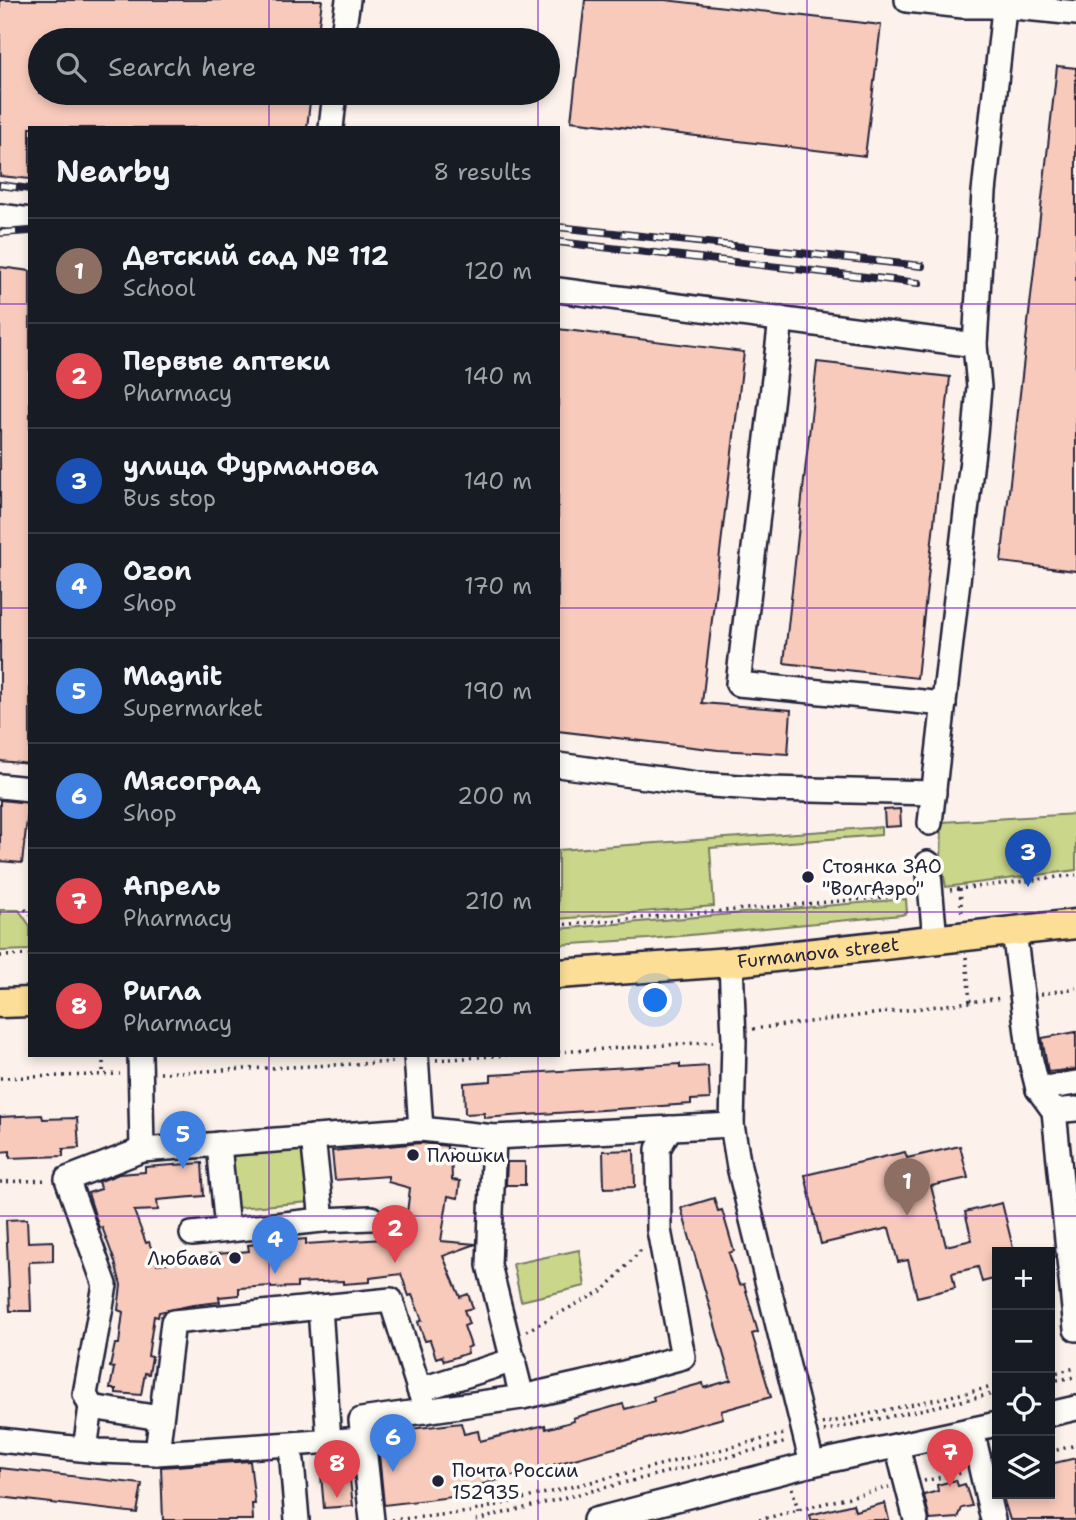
<!DOCTYPE html>
<html lang="en">
<head>
<meta charset="utf-8">
<style>
	:root { --surface:#171b24; --page:#20242c; --text:#f1f3f6; --muted:#9ea1a6; --line:#363941; --accent:#b45309 }
	body { margin:0; font-family:"Shantell Sans",sans-serif; background:var(--page); color:var(--text) }
	.controls { position:absolute; right:21px; bottom:21px; display:grid; overflow:hidden; border-radius:0px; box-shadow:0 4px 10px #0003 }
	.controls button { width:63px; height:63px; display:grid; place-items:center; padding:0; border:0; border-bottom:2px solid var(--line); background:var(--surface); color:var(--text); font:35px sans-serif }
	.you { position:absolute; left:656px; top:1001px; width:24px; height:24px; margin:-18px; border:5px solid #fff; border-radius:50%; background:#1a73e8; box-shadow:0 0 0 10px #1a73e833 }
	.badge { display:grid; place-items:center; width:46px; height:46px; border-radius:50%; background:var(--accent); color:#fff; font-size:23px; font-weight:700 }
	.pin { position:absolute; translate:-50% -58px; filter:drop-shadow(0 2px 4px #0008) }
	.pin::after { content:''; position:absolute; top:37px; width:24px; height:21px; background:inherit; clip-path:polygon(0 0,100% 0,50% 100%) }
	.list { margin:0; padding:0; list-style:none }
	h2 { display:flex; justify-content:space-between; align-items:center; height:91px; margin:0; padding:0 28px; font-size:30px }
	h2 small { font-size:23px; font-weight:400; color:var(--muted) }
	.list li { display:grid; grid-template-columns:46px 1fr auto; gap:21px; align-items:center; box-sizing:border-box; height:105px; padding:0 28px; border-top:2px solid var(--line) }
	.list b { display:block; font-size:26px; white-space:nowrap }
	.list p { margin:0; font-size:23px; white-space:nowrap; color:var(--muted) }
	.list em { font-size:23px; font-style:normal; color:var(--muted) }
	.icon { flex:none; width:38px; height:38px; fill:none; stroke:currentColor; stroke-width:2; stroke-linecap:round; stroke-linejoin:round }
	.map { position:relative; flex:none; width:1076px; height:1520px; overflow:hidden }
	.search { position:absolute; background:var(--surface); box-shadow:0 4px 10px #0003; left:28px; top:28px; width:532px; height:77px; display:flex; align-items:center; gap:18px; box-sizing:border-box; padding:0 24px; border-radius:38px; color:var(--muted); font-size:26px }
	.panel { position:absolute; background:var(--surface); box-shadow:0 4px 10px #0003; left:28px; top:126px; width:532px; height:931px; border-radius:0px }
	.map>svg:first-child { display:block }
</style>
</head>
<body>
<div class="map">
<svg width="1076" height="1520" viewBox="0 0 1076 1520">
	<rect width="100%" height="100%" fill="#fcf2eb"/>
	<filter id="ink" filterUnits="userSpaceOnUse"><feTurbulence type="fractalNoise" baseFrequency=".0143" numOctaves="2"/><feDisplacementMap in="SourceGraphic" scale="14" xChannelSelector="R" yChannelSelector="G"/><feConvolveMatrix kernelMatrix="1 2 1 2 8 2 1 2 1" color-interpolation-filters="sRGB"/></filter>
	<g filter="url(#ink)">
		<g fill="#cad689" stroke="#767c62" stroke-width="2">
			<path d="M1076,814V870L946,887L941,862L942,822Z"/>
			<path d="M881,827V835L710,848L714,906L558,919V850Z"/>
			<path d="M906,899L907,913L901,915L648,939L558,945V929Z"/>
			<path d="M0,910H19L30,926V950L0,951Z"/>
			<path d="M305,1147L310,1202L236,1208L232,1154Z"/>
			<path d="M579,1250L585,1286L521,1301L513,1264Z"/>
		</g>
		<g fill="#f8cabc" stroke="#22223b" stroke-width="2">
			<path d="M0,0H322L317,40H68L40,37V93H311L307,128H30V179L0,176Z"/>
			<path d="M585,0H665L881,25L865,156L571,121Z"/>
			<path d="M1057,66L1076,68V571L1001,562Z"/>
			<path d="M0,267L30,271V764L0,761Z"/>
			<path d="M558,329L744,352L702,703L791,710L788,754L718,750L558,731Z"/>
			<path d="M817,362L950,377L917,678L784,663Z"/>
			<path d="M0,800L29,803L22,863L0,861Z"/>
			<path d="M900,809L901,826L885,827L884,810Z"/>
			<path d="M1076,1032V1069L1048,1072L1042,1038Z"/>
			<path d="M680,1064V1068L708,1066L710,1099L691,1100V1104L511,1116L484,1118V1113L465,1114L464,1083L491,1081V1075Z"/>
			<path d="M42,1115L43,1119L77,1118L79,1148L63,1149V1156L10,1158V1151L0,1152V1117Z"/>
			<path d="M421,1143L447,1146V1149H451L452,1180L460,1181L458,1198L448,1196L441,1241L476,1244L443,1256L460,1297L468,1294L473,1308L464,1310L469,1324L464,1326L471,1346L467,1348L468,1353L444,1361L442,1356L436,1358L430,1340L425,1341L418,1322L422,1320L412,1295L409,1296L401,1274L370,1278V1282L343,1284V1281L297,1283V1287L271,1288V1286L239,1288V1295L219,1297L220,1302L193,1305L159,1312L158,1317L154,1316L148,1356L152,1357L149,1374L145,1373L141,1395L116,1393V1389H110L114,1368L110,1367L115,1344H119L123,1312L118,1310L121,1285L115,1262L102,1227L99,1228L88,1193L101,1189L98,1182L119,1174L145,1172V1167L202,1163L204,1196L157,1200L158,1210L134,1211L146,1243L149,1242L157,1264L208,1259L207,1255L249,1251L248,1245L285,1241L306,1239V1244L399,1238L402,1213H407L410,1188L388,1182V1176L335,1180L332,1151Z"/>
			<path d="M960,1146L968,1178L931,1186L946,1246L972,1240L965,1212L1002,1203L1014,1252H997V1278L982,1282L978,1267L952,1273L955,1288L917,1297L908,1260L898,1262L889,1228L821,1244L805,1175L905,1152L907,1158Z"/>
			<path d="M634,1150L635,1187L604,1188L603,1151Z"/>
			<path d="M507,1162H525V1185H506Z"/>
			<path d="M714,1198L718,1211L722,1210L734,1251L729,1253L739,1285L744,1284L758,1332L752,1334L771,1397L721,1411L723,1418L469,1488L470,1495L384,1505L377,1433L461,1423L464,1434L478,1431L480,1441L545,1425L546,1429L574,1421L573,1418L623,1404L625,1409L654,1401L653,1397L703,1383L704,1388L731,1380L681,1208Z"/>
			<path d="M27,1219L28,1242L53,1241V1261L29,1262L31,1311H10L6,1220Z"/>
			<path d="M1076,1458V1520H1010L1002,1494H1050V1464Z"/>
			<path d="M250,1461L255,1504H252L253,1520H163L161,1467Z"/>
			<path d="M348,1462L353,1506L324,1508L320,1464Z"/>
			<path d="M0,1468L142,1484L137,1513L0,1497Z"/>
			<path d="M956,1480L958,1486L965,1484L972,1506L962,1508L958,1518L930,1520L924,1495L938,1491L937,1485Z"/>
			<path d="M885,1503L889,1520H811L810,1515L853,1504L855,1511Z"/>
		</g>
		<g fill="none" stroke-linecap="round" stroke-linejoin="round">
			<defs>
				<g id="minor">
					<path d="M907,0L963,6H1004L1076,13"/>
					<path d="M342,40L348,0"/>
					<path d="M331,128L335,93"/>
					<path d="M0,216L30,220"/>
					<path d="M558,290L975,345"/>
					<path d="M781,319L738,684L944,704"/>
					<path d="M558,765L697,784L769,789L934,793"/>
					<path d="M0,786L30,789"/>
					<path d="M930,823L975,434L979,387L975,345L984,192L1005,0"/>
					<path d="M928,863L935,939"/>
					<path d="M1014,931L1030,1057L1038,1089L1054,1111L1076,1329"/>
					<path d="M731,962L734,1040L732,1125L739,1167L812,1464"/>
					<path d="M140,1055L142,1150"/>
					<path d="M416,1055L421,1129"/>
					<path d="M1038,1089L1076,1083"/>
					<path d="M1054,1111L1076,1109"/>
					<path d="M313,1137L322,1220"/>
					<path d="M494,1137L489,1265L522,1397"/>
					<path d="M219,1144L227,1230"/>
					<path d="M192,1234L322,1220L371,1218"/>
					<path d="M320,1307L329,1442"/>
					<path d="M419,1390L514,1360"/>
					<path d="M1050,1414L1076,1408"/>
					<path d="M160,1418L91,1407L85,1394L105,1285L67,1179L142,1150L421,1129L494,1137L732,1125"/>
					<path d="M972,1430L993,1520"/>
					<path d="M0,1440L98,1451L157,1453L363,1439"/>
					<path d="M897,1446L916,1520"/>
					<path d="M85,1449L91,1407"/>
					<path d="M157,1453L173,1322L391,1300L426,1411"/>
					<path d="M292,1461L297,1520"/>
					<path d="M372,1520L361,1420L522,1397L598,1380L683,1357L659,1230L658,1149L670,1128"/>
					<path d="M595,1520L812,1464L997,1424"/>
				</g>
				<g id="major">
					<path id="s1" d="M558,974L731,962L1076,924"/>
					<path d="M0,1003L30,1002"/>
				</g>
			</defs>
			<use href="#minor" stroke="#22223b" stroke-width="28"/>
			<use href="#major" stroke="#22223b" stroke-width="33"/>
			<g stroke="#22223b" stroke-width="3.5" stroke-dasharray="2 5" stroke-linecap="butt">
				<path d="M960,889L962,915"/>
				<path d="M950,890L1076,875"/>
				<path d="M25,909L30,915"/>
				<path d="M558,925L911,895"/>
				<path d="M0,956L30,955"/>
				<path d="M966,957L970,1002"/>
				<path d="M1041,994L1076,988"/>
				<path d="M753,1029L1002,998"/>
				<path d="M558,1052L713,1042"/>
				<path d="M103,1055V1074"/>
				<path d="M436,1060L507,1055"/>
				<path d="M160,1073L397,1062"/>
				<path d="M0,1078L120,1074"/>
				<path d="M0,1182L47,1180"/>
				<path d="M526,1331L605,1289L641,1250"/>
				<path d="M1050,1374L1076,1368"/>
				<path d="M1050,1381L1076,1377"/>
				<path d="M822,1424L997,1386"/>
				<path d="M824,1431L997,1393"/>
				<path d="M1050,1452L1076,1445"/>
				<path d="M924,1481L961,1473"/>
				<path d="M792,1488L798,1510"/>
				<path d="M392,1520L470,1512L784,1434"/>
				<path d="M476,1520L787,1442"/>
				<path d="M759,1520L889,1487"/>
			</g>
			<use href="#minor" stroke="#fdfcf7" stroke-width="23"/>
			<use href="#major" stroke="#fdde96" stroke-width="28"/>
			<defs>
				<g id="rail">
					<path d="M0,185L30,189"/>
					<path d="M558,227L922,266"/>
					<path d="M0,233L30,231"/>
					<path d="M558,242L919,283"/>
				</g>
			</defs>
			<use href="#rail" stroke="#22223b" stroke-width="8"/>
			<use href="#rail" stroke="#fdfcf7" stroke-width="5" stroke-dasharray="16" stroke-linecap="butt"/>
		</g>
	</g>
	<path fill="none" stroke="#7b2cbf" stroke-width="2" stroke-opacity="0.55" d="M269,0V40M538,0V40M807,0V1520M269,93V128M538,93V128M0,304H30M558,304H1076M0,608H30M558,608H1076M0,912H30M558,912H1076M269,1055V1520M538,1055V1520M0,1216H1076"/>
	<g fill="#22223b" stroke="#fdfcf7" stroke-width="2.5">
		<circle cx="808" cy="877" r="7"/>
		<circle cx="413" cy="1155" r="7"/>
		<circle cx="235" cy="1258" r="7"/>
		<circle cx="438" cy="1481" r="7"/>
	</g>
	<g text-anchor="middle" stroke-width="7" stroke-linejoin="round" paint-order="stroke">
		<g font-size="19" fill="#22223b" stroke="#fdfcf7" text-anchor="start">
			<text x="822" y="873">Стоянка ЗАО<tspan x="822" dy="22">"ВолгАэро"</tspan></text>
			<text x="427" y="1162">Плюшки</text>
			<text x="221" y="1265" text-anchor="end">Любава</text>
			<text x="452" y="1477">Почта России<tspan x="452" dy="22">152935</tspan></text>
		</g>
		<g font-size="19" fill="#22223b" stroke="#fdfcf7">
			<text dy="7" stroke="none"><textPath href="#s1" startOffset="261">Furmanova street</textPath></text>
		</g>
	</g>
</svg>
<div class="controls">
<button>+</button>
<button>−</button>
<button><svg class="icon" aria-label="locate" viewBox="0 0 24 24"><circle cx="12" cy="12" r="6"/><path d="M12 2v4M12 18v4M2 12h4M18 12h4"/></svg></button>
<button><svg class="icon" aria-label="layers" viewBox="0 0 24 24"><path d="M12 4l9 5-9 5-9-5zM3 14l9 5 9-5"/></svg></button>
</div>
<div class="you"></div>
<div class="pin badge" style="left:907px;top:1216px;background:#8d6e63">1</div>
<div class="pin badge" style="left:395px;top:1263px;background:#e0444e">2</div>
<div class="pin badge" style="left:1028px;top:887px;background:#1a4fb4">3</div>
<div class="pin badge" style="left:275px;top:1274px;background:#3f7fe0">4</div>
<div class="pin badge" style="left:183px;top:1169px;background:#3f7fe0">5</div>
<div class="pin badge" style="left:393px;top:1472px;background:#3f7fe0">6</div>
<div class="pin badge" style="left:950px;top:1487px;background:#e0444e">7</div>
<div class="pin badge" style="left:337px;top:1498px;background:#e0444e">8</div>
<div class="search"><svg class="icon" aria-label="search" viewBox="0 0 24 24"><circle cx="10" cy="10" r="6"/><path d="M15 15l6 6"/></svg>Search here</div>
<section class="panel">
<h2>Nearby<small>8 results</small></h2>
<ul class="list">
<li><span class="badge" style="background:#8d6e63">1</span><div><b>Детский сад № 112</b><p>School</p></div><em>120 m</em></li>
<li><span class="badge" style="background:#e0444e">2</span><div><b>Первые аптеки</b><p>Pharmacy</p></div><em>140 m</em></li>
<li><span class="badge" style="background:#1a4fb4">3</span><div><b>улица Фурманова</b><p>Bus stop</p></div><em>140 m</em></li>
<li><span class="badge" style="background:#3f7fe0">4</span><div><b>Ozon</b><p>Shop</p></div><em>170 m</em></li>
<li><span class="badge" style="background:#3f7fe0">5</span><div><b>Magnit</b><p>Supermarket</p></div><em>190 m</em></li>
<li><span class="badge" style="background:#3f7fe0">6</span><div><b>Мясоград</b><p>Shop</p></div><em>200 m</em></li>
<li><span class="badge" style="background:#e0444e">7</span><div><b>Апрель</b><p>Pharmacy</p></div><em>210 m</em></li>
<li><span class="badge" style="background:#e0444e">8</span><div><b>Ригла</b><p>Pharmacy</p></div><em>220 m</em></li>
</ul>
</section>
</div>
</body>
</html>
